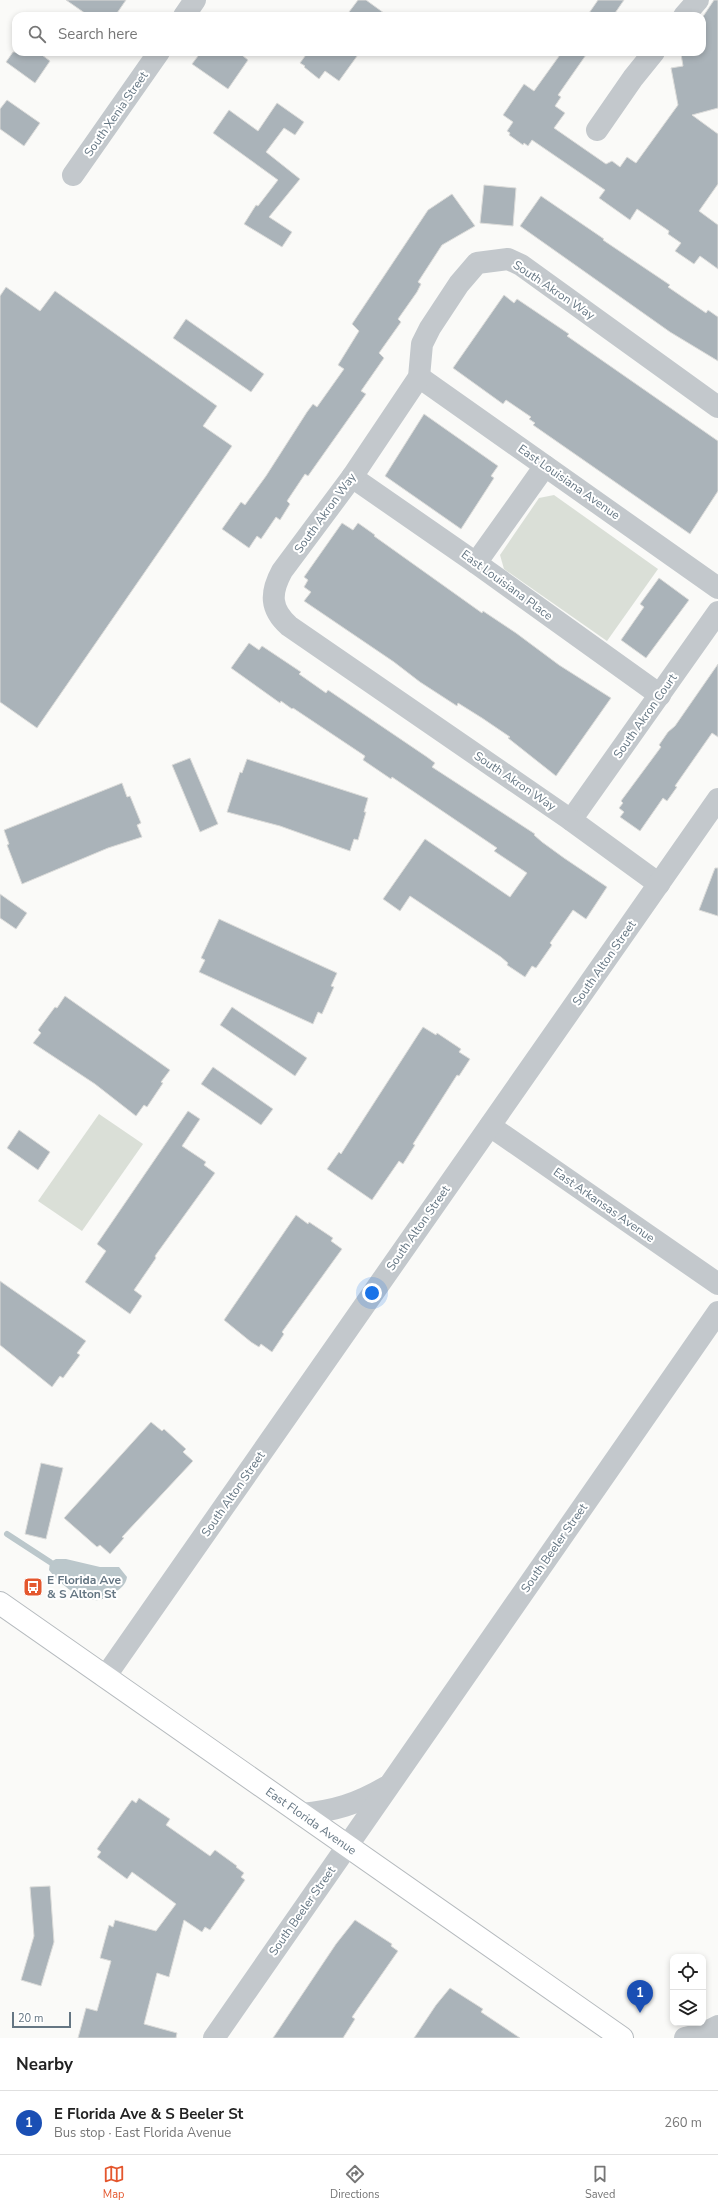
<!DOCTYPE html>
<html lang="en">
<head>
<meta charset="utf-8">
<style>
	:root { --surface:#fff; --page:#f2f2f2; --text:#222; --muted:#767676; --line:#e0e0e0; --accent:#e4572e }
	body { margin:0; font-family:"Nunito Sans",sans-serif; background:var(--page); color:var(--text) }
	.controls { position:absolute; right:12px; bottom:12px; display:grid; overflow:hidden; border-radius:8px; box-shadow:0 2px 6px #0003 }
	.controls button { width:36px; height:36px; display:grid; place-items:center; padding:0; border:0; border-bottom:1px solid var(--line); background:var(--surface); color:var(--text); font:20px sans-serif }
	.scale { position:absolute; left:12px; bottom:10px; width:59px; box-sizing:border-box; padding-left:4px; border:2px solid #657683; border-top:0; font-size:11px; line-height:14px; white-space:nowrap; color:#657683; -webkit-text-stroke:3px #fff; paint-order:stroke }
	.you { position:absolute; left:372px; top:1293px; width:14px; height:14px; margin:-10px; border:3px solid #fff; border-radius:50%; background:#1a73e8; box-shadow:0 0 0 6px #1a73e833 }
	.badge { display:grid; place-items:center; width:26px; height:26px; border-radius:50%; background:var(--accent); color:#fff; font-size:13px; font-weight:700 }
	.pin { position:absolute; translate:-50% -33px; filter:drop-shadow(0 1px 2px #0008) }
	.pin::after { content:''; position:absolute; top:21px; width:14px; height:12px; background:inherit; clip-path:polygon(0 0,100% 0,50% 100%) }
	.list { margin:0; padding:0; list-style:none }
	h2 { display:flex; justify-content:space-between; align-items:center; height:52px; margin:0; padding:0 16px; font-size:17px }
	h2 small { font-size:13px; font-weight:400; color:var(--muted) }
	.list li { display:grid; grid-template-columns:26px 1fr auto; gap:12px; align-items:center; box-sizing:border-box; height:64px; padding:0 16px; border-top:1px solid var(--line) }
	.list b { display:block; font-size:15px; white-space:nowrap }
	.list p { margin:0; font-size:13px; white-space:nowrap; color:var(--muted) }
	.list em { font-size:13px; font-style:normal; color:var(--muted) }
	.icon { flex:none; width:22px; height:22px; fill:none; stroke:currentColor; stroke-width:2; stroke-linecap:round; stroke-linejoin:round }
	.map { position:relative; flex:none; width:718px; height:2038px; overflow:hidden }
	.search { position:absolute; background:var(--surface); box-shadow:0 2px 6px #0003; left:12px; right:12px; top:12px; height:44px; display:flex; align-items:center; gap:10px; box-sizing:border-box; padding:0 14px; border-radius:12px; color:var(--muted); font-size:15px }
	.sheet { height:116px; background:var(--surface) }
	nav { display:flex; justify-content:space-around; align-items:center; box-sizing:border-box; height:56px; border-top:1px solid var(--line); background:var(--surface); font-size:11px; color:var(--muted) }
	nav a { display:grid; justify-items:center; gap:2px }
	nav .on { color:var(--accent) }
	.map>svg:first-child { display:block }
</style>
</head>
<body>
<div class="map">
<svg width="718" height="2038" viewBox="0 0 718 2038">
	<rect width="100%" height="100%" fill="#fafaf8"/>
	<g fill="#dadfd7">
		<path d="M554,495L658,569L607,641L504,569L500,555L539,498Z"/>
		<path d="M99,1114L143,1144L82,1231L38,1201Z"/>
	</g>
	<path fill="#bbc7cb" d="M56,1559H66L100,1567H119L127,1577C126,1585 120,1589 114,1593C108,1597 101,1601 94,1600C78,1599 58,1582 49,1570L50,1562Z"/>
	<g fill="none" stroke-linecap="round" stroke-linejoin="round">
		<path stroke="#bbc7cb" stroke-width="6" d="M7,1534L50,1562"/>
	</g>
	<g fill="#aab3b9" stroke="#dcdcda">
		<path d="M66,0H126L115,16H89Z"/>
		<path d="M358,0H366L388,16H346Z"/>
		<path d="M598,0H624L613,16H587Z"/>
		<path d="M714,0H718V108L692,115L718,134V184L699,211L718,225V269L700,256L694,264L675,251L681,243L668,234L669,231L637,209L630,220L599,198L605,190L532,140L528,146L524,143L523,145L509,135L510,133L507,131L513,122L503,115L524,84L534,91L562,52H588L558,95L561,97L555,106L565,113L554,128L606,164L612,161L620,167L627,157L636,163L678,105L671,68L683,66L681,54H685V52H702V18Z"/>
		<path d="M13,52H38L50,61L35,83L6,62Z"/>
		<path d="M201,52H238L248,60L228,89L192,64Z"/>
		<path d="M308,52H360L339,81L325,71L319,79L304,67L305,66L300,63Z"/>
		<path d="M7,100L40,123L24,146L0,129V109Z"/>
		<path d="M277,103L304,122L295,135L284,128L266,152L300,179L269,217L292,232L282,247L244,224L256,205L258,206L278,180L213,133L229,110L258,131Z"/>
		<path d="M484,185L516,188L513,226L480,223Z"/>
		<path d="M452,194L475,226L442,245L418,282L421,284L417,292L398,319L401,322L379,353L384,358L361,391L366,394L308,476L305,474L287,501L290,504L280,520L276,517L261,539L257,536L249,548L222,529L241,502L245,505L266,476L307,412L313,404L317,407L344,369L338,365L359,331L352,324L428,210Z"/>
		<path d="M541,196L604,239L603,240L670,285L668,287L706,313L708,310L718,317V361L670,332L520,226Z"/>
		<path d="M6,287L40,311L55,291L217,406L203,426L232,446L37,728L0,702V296Z"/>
		<path d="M504,295L514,303L517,299L569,334L567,336L718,441V491L690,534L533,425L535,423L529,419L531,417L506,400L503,404L453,368Z"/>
		<path d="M186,319L264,374L251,392L173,338Z"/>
		<path d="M424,414L498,466L491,476L494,478L461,529L385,476Z"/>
		<path d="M342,523L353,530L358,523L375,535L374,536L482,613L483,611L516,633L559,665L611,698L556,776L508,738L510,737L482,718L458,703L457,706L420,682L394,662L304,601L311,592L304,587L308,580L304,577Z"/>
		<path d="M659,578L689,600L646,658L621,640L644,607L640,604Z"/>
		<path d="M249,643L259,650L262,646L301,672L299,674L326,693L328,690L427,757L435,763L432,767L535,834L534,835L542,842L564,858L607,887L586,919L573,910L550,943L552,945L536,968L532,966L525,977L507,965L508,963L501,957L410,896L400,911L383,899L425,839L510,897L527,873L494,851L497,848L392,777L391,779L363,760L365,756L293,708L292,709L281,701L280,703L231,668Z"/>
		<path d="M718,664V737L712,733L675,786L677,787L667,801L663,798L640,831L620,817L624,812L619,808L623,803L621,801L661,747L659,745L668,732L675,726Z"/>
		<path d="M190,758L218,824L200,832L172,765Z"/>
		<path d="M247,759L368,798L364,812H366L358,840L354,839L350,851L280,826L227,812L240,772L242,773Z"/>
		<path d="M122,783L127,797L130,796L141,823L137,825L142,837L108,848L22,884L7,845L9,844L4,830Z"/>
		<path d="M715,868H718V916L699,910Z"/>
		<path d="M0,894L27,913L16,929L0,918Z"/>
		<path d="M219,919L337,973L331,986L334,987L322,1014L318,1012L313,1024L199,972L205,960L201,958Z"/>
		<path d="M65,996L170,1070L161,1082L163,1083L147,1107L144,1105L136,1116L95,1084L33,1043L41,1033L38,1030L55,1007L57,1008Z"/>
		<path d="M232,1007L307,1058L295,1076L220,1025Z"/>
		<path d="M423,1027L436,1035L437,1033L461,1049L459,1052L470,1059L459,1076L457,1075L413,1144L415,1145L403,1164L399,1161L372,1200L327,1169L339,1152L341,1154Z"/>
		<path d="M213,1067L273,1109L261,1125L201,1084Z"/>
		<path d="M188,1111L200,1119L182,1146L206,1162L204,1165L215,1173L155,1256L156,1258L134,1290L142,1296L130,1314L85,1282L106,1251L97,1244Z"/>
		<path d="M19,1130L50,1152L38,1170L7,1148Z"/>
		<path d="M296,1215L308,1224L309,1222L333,1238L331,1241L342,1249L282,1332L284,1334L272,1352L261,1344L259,1347L251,1342L224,1320Z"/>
		<path d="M0,1281L86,1341L77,1353L80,1355L63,1378L60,1376L52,1387L0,1345Z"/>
		<path d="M151,1422L162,1431L164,1429L186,1449L183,1452L193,1461L122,1537L124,1538L110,1554L100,1545L97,1547L64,1518Z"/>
		<path d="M41,1463L63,1468L46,1539L25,1534Z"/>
		<path d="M139,1798L170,1819L166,1825L210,1856L215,1850L237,1866L236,1867L244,1873L241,1877L245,1880L210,1930L205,1927L202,1932L184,1920L169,1977L157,1973L144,2024L177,2033L176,2038H78L86,2008L97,2011L111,1961L100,1958L109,1925L113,1927L115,1920L156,1931L176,1904L132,1872L127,1879L97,1857L101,1852L97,1849L132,1800L136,1803Z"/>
		<path d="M50,1886L54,1942L41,1986L21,1980L34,1936L30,1887Z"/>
		<path d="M355,1920L392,1944L391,1946L398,1951L352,2017L355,2019L343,2038H273L336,1944Z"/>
		<path d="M450,1988L483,2009L481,2012L520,2038H414L436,2005Z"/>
	</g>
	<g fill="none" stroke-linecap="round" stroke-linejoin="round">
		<defs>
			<path id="major" d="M0,1603L622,2038"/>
		</defs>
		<use href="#major" stroke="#b5babe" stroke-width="24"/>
		<g stroke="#c3c8cc" stroke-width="22">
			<path d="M184,16L195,0"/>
			<path d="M684,16L698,0"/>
			<path d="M597,130L633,78L654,52"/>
			<path d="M73,175L159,52"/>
			<path d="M419,377L718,588"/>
			<path d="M352,477L476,563L660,695"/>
			<path d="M476,563L545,466"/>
			<path d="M571,820L718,612"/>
			<path d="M659,884L571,820L289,626C270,609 270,593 282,571L352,477L419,377L422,344L430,328L459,284L477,263L508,259L521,265L718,407"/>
			<path d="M490,1126L718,1284"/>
			<path d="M105,1677L718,799"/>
			<path d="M301,1814C334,1811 357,1804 386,1787"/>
			<path d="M214,2038L718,1312"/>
			<path d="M685,2038L702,2034L718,2026"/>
		</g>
		<use href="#major" stroke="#fff" stroke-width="22"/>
	</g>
	<defs>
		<symbol id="bus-square" viewBox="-11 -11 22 22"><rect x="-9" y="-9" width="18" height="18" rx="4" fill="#e4572e" stroke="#fff"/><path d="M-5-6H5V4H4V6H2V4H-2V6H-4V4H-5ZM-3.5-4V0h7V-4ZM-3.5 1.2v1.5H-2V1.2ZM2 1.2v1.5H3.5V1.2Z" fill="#fff"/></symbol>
	</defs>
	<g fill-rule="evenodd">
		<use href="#bus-square" x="22" y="1576" width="22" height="22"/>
	</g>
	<g text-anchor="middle" stroke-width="4" stroke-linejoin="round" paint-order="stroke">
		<g font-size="12" fill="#657683" stroke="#fff">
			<text transform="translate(116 114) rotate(-55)" y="4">South Xenia Street</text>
			<text transform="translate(554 290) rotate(34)" y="4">South Akron Way</text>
			<text transform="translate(569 482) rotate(35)" y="4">East Louisiana Avenue</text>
			<text transform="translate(325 513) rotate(-54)" y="4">South Akron Way</text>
			<text transform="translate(507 585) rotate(36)" y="4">East Louisiana Place</text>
			<text transform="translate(645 716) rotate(-55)" y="4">South Akron Court</text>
			<text transform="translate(515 781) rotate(34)" y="4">South Akron Way</text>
			<text transform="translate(604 963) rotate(-55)" y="4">South Alton Street</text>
			<text transform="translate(604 1205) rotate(35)" y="4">East Arkansas Avenue</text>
			<text transform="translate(418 1228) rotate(-55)" y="4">South Alton Street</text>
			<text transform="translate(233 1494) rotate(-55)" y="4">South Alton Street</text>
			<text transform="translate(554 1548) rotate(-55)" y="4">South Beeler Street</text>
			<text transform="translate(311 1821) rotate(35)" y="4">East Florida Avenue</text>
			<text transform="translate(302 1911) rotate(-55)" y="4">South Beeler Street</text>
		</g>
		<g font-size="12" font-weight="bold" fill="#657683" stroke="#fff" text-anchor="start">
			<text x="47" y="1584">E Florida Ave<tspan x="47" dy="14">&amp; S Alton St</tspan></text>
		</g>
	</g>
</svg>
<div class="controls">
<button><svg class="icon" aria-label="locate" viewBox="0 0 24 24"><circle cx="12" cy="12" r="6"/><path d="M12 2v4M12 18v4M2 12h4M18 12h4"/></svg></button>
<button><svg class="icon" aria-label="layers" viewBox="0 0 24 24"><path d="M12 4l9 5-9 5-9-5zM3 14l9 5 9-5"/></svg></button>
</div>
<div class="scale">20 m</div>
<div class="you"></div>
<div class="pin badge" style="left:640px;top:2013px;background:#1a4fb4">1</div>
<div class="search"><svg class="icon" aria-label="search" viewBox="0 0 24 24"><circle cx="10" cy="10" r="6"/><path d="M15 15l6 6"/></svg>Search here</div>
</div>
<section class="sheet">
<h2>Nearby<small></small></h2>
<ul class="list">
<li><span class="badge" style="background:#1a4fb4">1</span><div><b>E Florida Ave &amp; S Beeler St</b><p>Bus stop · East Florida Avenue</p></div><em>260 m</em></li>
</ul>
</section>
<nav>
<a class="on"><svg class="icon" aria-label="map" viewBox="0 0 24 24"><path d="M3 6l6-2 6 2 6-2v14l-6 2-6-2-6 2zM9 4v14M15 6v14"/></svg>Map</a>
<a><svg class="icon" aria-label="directions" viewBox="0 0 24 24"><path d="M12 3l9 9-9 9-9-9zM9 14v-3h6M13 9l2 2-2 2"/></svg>Directions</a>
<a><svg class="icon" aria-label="saved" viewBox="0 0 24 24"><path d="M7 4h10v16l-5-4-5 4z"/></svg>Saved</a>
</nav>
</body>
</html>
